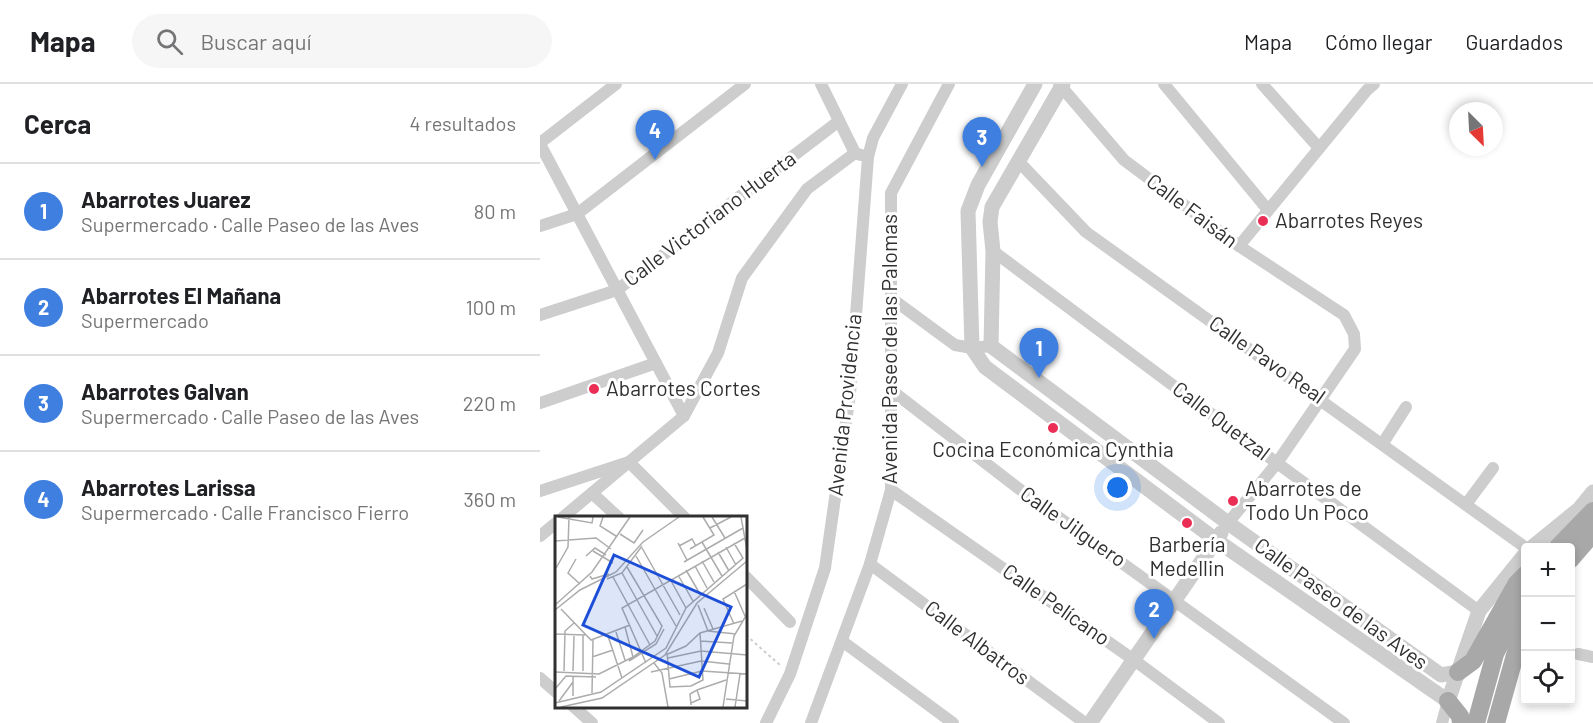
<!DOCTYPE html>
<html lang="es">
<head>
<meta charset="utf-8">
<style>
	:root { --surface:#fff; --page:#f6f6f6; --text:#202124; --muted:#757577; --line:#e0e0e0; --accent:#2563eb }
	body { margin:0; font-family:Barlow,sans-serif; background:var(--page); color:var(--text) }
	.controls { position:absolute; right:18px; bottom:18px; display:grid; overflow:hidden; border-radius:6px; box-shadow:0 3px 9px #0003 }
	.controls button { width:54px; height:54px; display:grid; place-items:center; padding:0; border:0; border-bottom:2px solid var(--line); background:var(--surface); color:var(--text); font:30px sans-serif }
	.compass { position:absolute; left:909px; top:18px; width:54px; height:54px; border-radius:50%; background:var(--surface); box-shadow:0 3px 9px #0003; rotate:156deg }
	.you { position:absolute; left:578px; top:404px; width:21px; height:21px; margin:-15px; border:4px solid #fff; border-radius:50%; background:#1a73e8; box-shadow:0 0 0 9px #1a73e833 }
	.badge { display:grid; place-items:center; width:39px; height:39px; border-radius:50%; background:var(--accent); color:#fff; font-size:20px; font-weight:700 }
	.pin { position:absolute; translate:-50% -50px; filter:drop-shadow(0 2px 3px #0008) }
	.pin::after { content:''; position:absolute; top:32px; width:21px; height:18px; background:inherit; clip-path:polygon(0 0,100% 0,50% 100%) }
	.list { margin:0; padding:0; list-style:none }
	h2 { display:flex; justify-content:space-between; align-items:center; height:78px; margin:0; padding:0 24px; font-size:26px }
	h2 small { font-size:20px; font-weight:400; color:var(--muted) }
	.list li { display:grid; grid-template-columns:39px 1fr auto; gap:18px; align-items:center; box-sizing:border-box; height:96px; padding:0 24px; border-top:2px solid var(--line) }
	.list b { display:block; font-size:22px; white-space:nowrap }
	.list p { margin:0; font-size:20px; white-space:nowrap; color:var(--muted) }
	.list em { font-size:20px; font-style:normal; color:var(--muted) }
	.icon { flex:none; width:33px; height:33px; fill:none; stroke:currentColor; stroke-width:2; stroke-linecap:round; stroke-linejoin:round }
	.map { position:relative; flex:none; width:1053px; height:639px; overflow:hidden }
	header { display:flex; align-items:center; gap:36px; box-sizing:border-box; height:84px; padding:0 30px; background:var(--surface); border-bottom:2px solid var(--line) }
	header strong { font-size:28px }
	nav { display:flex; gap:33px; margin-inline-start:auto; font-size:21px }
	.search { width:420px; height:54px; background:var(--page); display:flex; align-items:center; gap:15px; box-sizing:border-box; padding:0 21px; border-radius:33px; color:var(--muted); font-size:22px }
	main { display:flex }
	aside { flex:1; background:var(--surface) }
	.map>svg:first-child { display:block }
</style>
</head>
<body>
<header>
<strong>Mapa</strong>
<div class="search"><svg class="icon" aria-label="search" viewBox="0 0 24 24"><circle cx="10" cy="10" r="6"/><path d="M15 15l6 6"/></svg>Buscar aquí</div>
<nav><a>Mapa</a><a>Cómo llegar</a><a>Guardados</a></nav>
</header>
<main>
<aside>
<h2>Cerca<small>4 resultados</small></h2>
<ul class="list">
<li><span class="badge" style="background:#3f7fe0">1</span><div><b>Abarrotes Juarez</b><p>Supermercado · Calle Paseo de las Aves</p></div><em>80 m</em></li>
<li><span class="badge" style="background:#3f7fe0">2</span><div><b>Abarrotes El Mañana</b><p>Supermercado</p></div><em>100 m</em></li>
<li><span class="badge" style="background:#3f7fe0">3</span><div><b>Abarrotes Galvan</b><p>Supermercado · Calle Paseo de las Aves</p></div><em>220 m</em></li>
<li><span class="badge" style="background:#3f7fe0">4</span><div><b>Abarrotes Larissa</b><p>Supermercado · Calle Francisco Fierro</p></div><em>360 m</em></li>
</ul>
</aside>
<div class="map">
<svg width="1053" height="639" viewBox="0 0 1053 639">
	<rect width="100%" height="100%" fill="#fff"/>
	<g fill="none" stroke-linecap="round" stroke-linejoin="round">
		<path stroke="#cdcdcd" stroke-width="2" stroke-dasharray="3 3" stroke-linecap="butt" d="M206,551L241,582"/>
		<g stroke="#cdcdcd" stroke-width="12">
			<path d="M281,0L315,69L321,71"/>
			<path d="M519,0L584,76L699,162L804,231L814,250L815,265L737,379L688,439"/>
			<path d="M624,0L728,126"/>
			<path d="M722,0L779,64"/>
			<path d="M0,59L76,0"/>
			<path d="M0,60L144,332"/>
			<path d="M478,77L546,148L986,464"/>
			<path d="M0,142L37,130L205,0"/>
			<path d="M699,162L827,6L834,0"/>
			<path d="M453,167L737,379L939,527"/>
			<path d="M351,214L415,261L432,264L451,262"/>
			<path d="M0,231L77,206L299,37"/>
			<path d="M351,306L478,404L804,639"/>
			<path d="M0,319L116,279"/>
			<path d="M843,359L866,323"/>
			<path d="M351,406L594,576L679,639"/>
			<path d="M0,407L89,378L145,434"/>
			<path d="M52,409L79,434"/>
			<path d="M927,419L953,384"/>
			<path d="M22,434L144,332L178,269L202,194L267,105L315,69"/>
			<path d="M0,452L16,439"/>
			<path d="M330,480L545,639"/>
			<path d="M206,493L250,538"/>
			<path d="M302,557L413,639"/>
			<path d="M1038,570L1053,573"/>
			<path d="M0,594L16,608"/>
			<path d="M33,622L52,639"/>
			<path d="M226,639L250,590L285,484L310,310L328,73L333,54L362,0"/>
			<path d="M271,639L330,480L351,406V109L409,0"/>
			<path d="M902,639L908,617"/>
		</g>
		<g stroke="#cdcdcd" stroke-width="15">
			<path d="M495,0L438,101L428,127L432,264L445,283L676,456L908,617L939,527L986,469"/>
			<path d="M523,0L452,123L450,138L453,167L451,262L688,439L901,591L918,588"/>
			<path d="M991,464L1039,425L1053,408"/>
			<path d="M550,639L681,449"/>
		</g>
		<g stroke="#a8a8a8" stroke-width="18">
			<path d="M1017,464L1053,427"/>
			<path d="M1030,476L1053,449"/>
			<path d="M918,588L933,577L977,499L986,490"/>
			<path d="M908,617L920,632L921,639"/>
			<path d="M936,639L955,570L986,508"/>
			<path d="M956,639L977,564L986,545"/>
		</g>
	</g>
	<g fill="#eb2e55" stroke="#fff" stroke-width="2">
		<circle cx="723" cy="137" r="6"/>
		<circle cx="54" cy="305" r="6"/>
		<circle cx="513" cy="344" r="6"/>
		<circle cx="693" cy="417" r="6"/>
		<circle cx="647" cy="439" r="6"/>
	</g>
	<g text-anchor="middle" stroke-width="6" stroke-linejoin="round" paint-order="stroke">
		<g font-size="21" fill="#303030" stroke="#fff">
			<text transform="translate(652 127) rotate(37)" y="7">Calle Faisán</text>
			<text transform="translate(170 135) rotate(-37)" y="7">Calle Victoriano Huerta</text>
			<text transform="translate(350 265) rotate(-90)" y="7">Avenida Paseo de las Palomas</text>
			<text transform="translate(727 276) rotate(35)" y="7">Calle Pavo Real</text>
			<text transform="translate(305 321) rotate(-84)" y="7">Avenida Providencia</text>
			<text transform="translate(681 337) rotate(37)" y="7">Calle Quetzal</text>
			<text transform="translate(533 443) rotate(35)" y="7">Calle Jilguero</text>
			<text transform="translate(801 520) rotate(36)" y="7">Calle Paseo de las Aves</text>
			<text transform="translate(516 521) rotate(35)" y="7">Calle Pelícano</text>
			<text transform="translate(437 559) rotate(37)" y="7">Calle Albatros</text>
		</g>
		<g font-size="21" fill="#303030" stroke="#fff" text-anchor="start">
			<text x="735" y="144">Abarrotes Reyes</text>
			<text x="66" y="312">Abarrotes Cortes</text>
			<text x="513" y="373" text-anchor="middle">Cocina Económica Cynthia</text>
			<text x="705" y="412">Abarrotes de<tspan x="705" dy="24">Todo Un Poco</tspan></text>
			<text x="647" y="468" text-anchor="middle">Barbería<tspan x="647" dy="24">Medellin</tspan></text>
		</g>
	</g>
	<g transform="translate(15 432)">
		<rect width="192" height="192" fill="#fff"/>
		<path fill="none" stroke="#acacac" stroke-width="1.5" d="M3,1L37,7L38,1M48,1L45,10L61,20M157,1L170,22M186,1L192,34M155,12L176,1M65,18L79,27L88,14M0,25L41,22L56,33M147,26L167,60M123,27L132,44M124,30L137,23L141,30M171,31L181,49M87,32L125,99M135,33L159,19L148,1M38,35L58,47M163,36L174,55M31,40L40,32L51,39M81,40L121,110M21,43L13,57L25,68M147,45L159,66M129,46L188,12M140,50L152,72M1,52L13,31L14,1M131,54L145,78M67,57L102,120M123,59L138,85M35,60L37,63L54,58M58,61L95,129M52,63L67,57L87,30M115,63L131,92M179,75L190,100M0,89L37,56L75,1M143,89L153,115L181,118M149,92L158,113M6,93L36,124L75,109M0,94L25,74L61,56L88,26L124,1M179,108L168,83L192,68M70,111L78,141M61,116L70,144M0,118L30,119M53,120L67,162M145,125L177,127M112,137L115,171L136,170L148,164L145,117M113,138L131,130L145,117L187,105M37,141L58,134M113,142L146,135L192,139M74,145L101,128L109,113M91,147L67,92L190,22M99,147L107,157L113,191M9,155L10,115L19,107M18,155L19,120M28,155V119M0,156L44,158L78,141L100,125L107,110L72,51M96,156L146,145L174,148M114,163L147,155L192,158M0,173L11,160L41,161M142,174L171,164M37,177L38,124M18,180V160M171,183L192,185M4,185L18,166M0,187L46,176L111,132L131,92L188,42L179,27M136,187L145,183L142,174L135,178L136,189M6,191L47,182L110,139L142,87L192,45M168,191L179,120L192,98M180,191L185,158"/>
		<path fill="#1d4ed8" fill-opacity="0.15" stroke="#1d4ed8" stroke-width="3" d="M59,39L176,91L144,161L28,109Z"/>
		<rect width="192" height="192" fill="none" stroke="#303030" stroke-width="3"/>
	</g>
</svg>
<div class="controls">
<button>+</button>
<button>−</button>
<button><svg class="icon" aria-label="locate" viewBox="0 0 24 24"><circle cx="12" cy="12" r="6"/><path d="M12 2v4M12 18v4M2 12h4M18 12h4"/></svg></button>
</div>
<svg class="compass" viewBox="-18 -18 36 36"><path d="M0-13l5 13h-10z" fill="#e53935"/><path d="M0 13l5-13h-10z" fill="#757577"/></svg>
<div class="you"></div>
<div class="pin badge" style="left:499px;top:294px;background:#3f7fe0">1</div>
<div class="pin badge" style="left:614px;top:555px;background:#3f7fe0">2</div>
<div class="pin badge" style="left:442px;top:83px;background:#3f7fe0">3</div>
<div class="pin badge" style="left:115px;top:76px;background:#3f7fe0">4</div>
</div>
</main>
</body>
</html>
